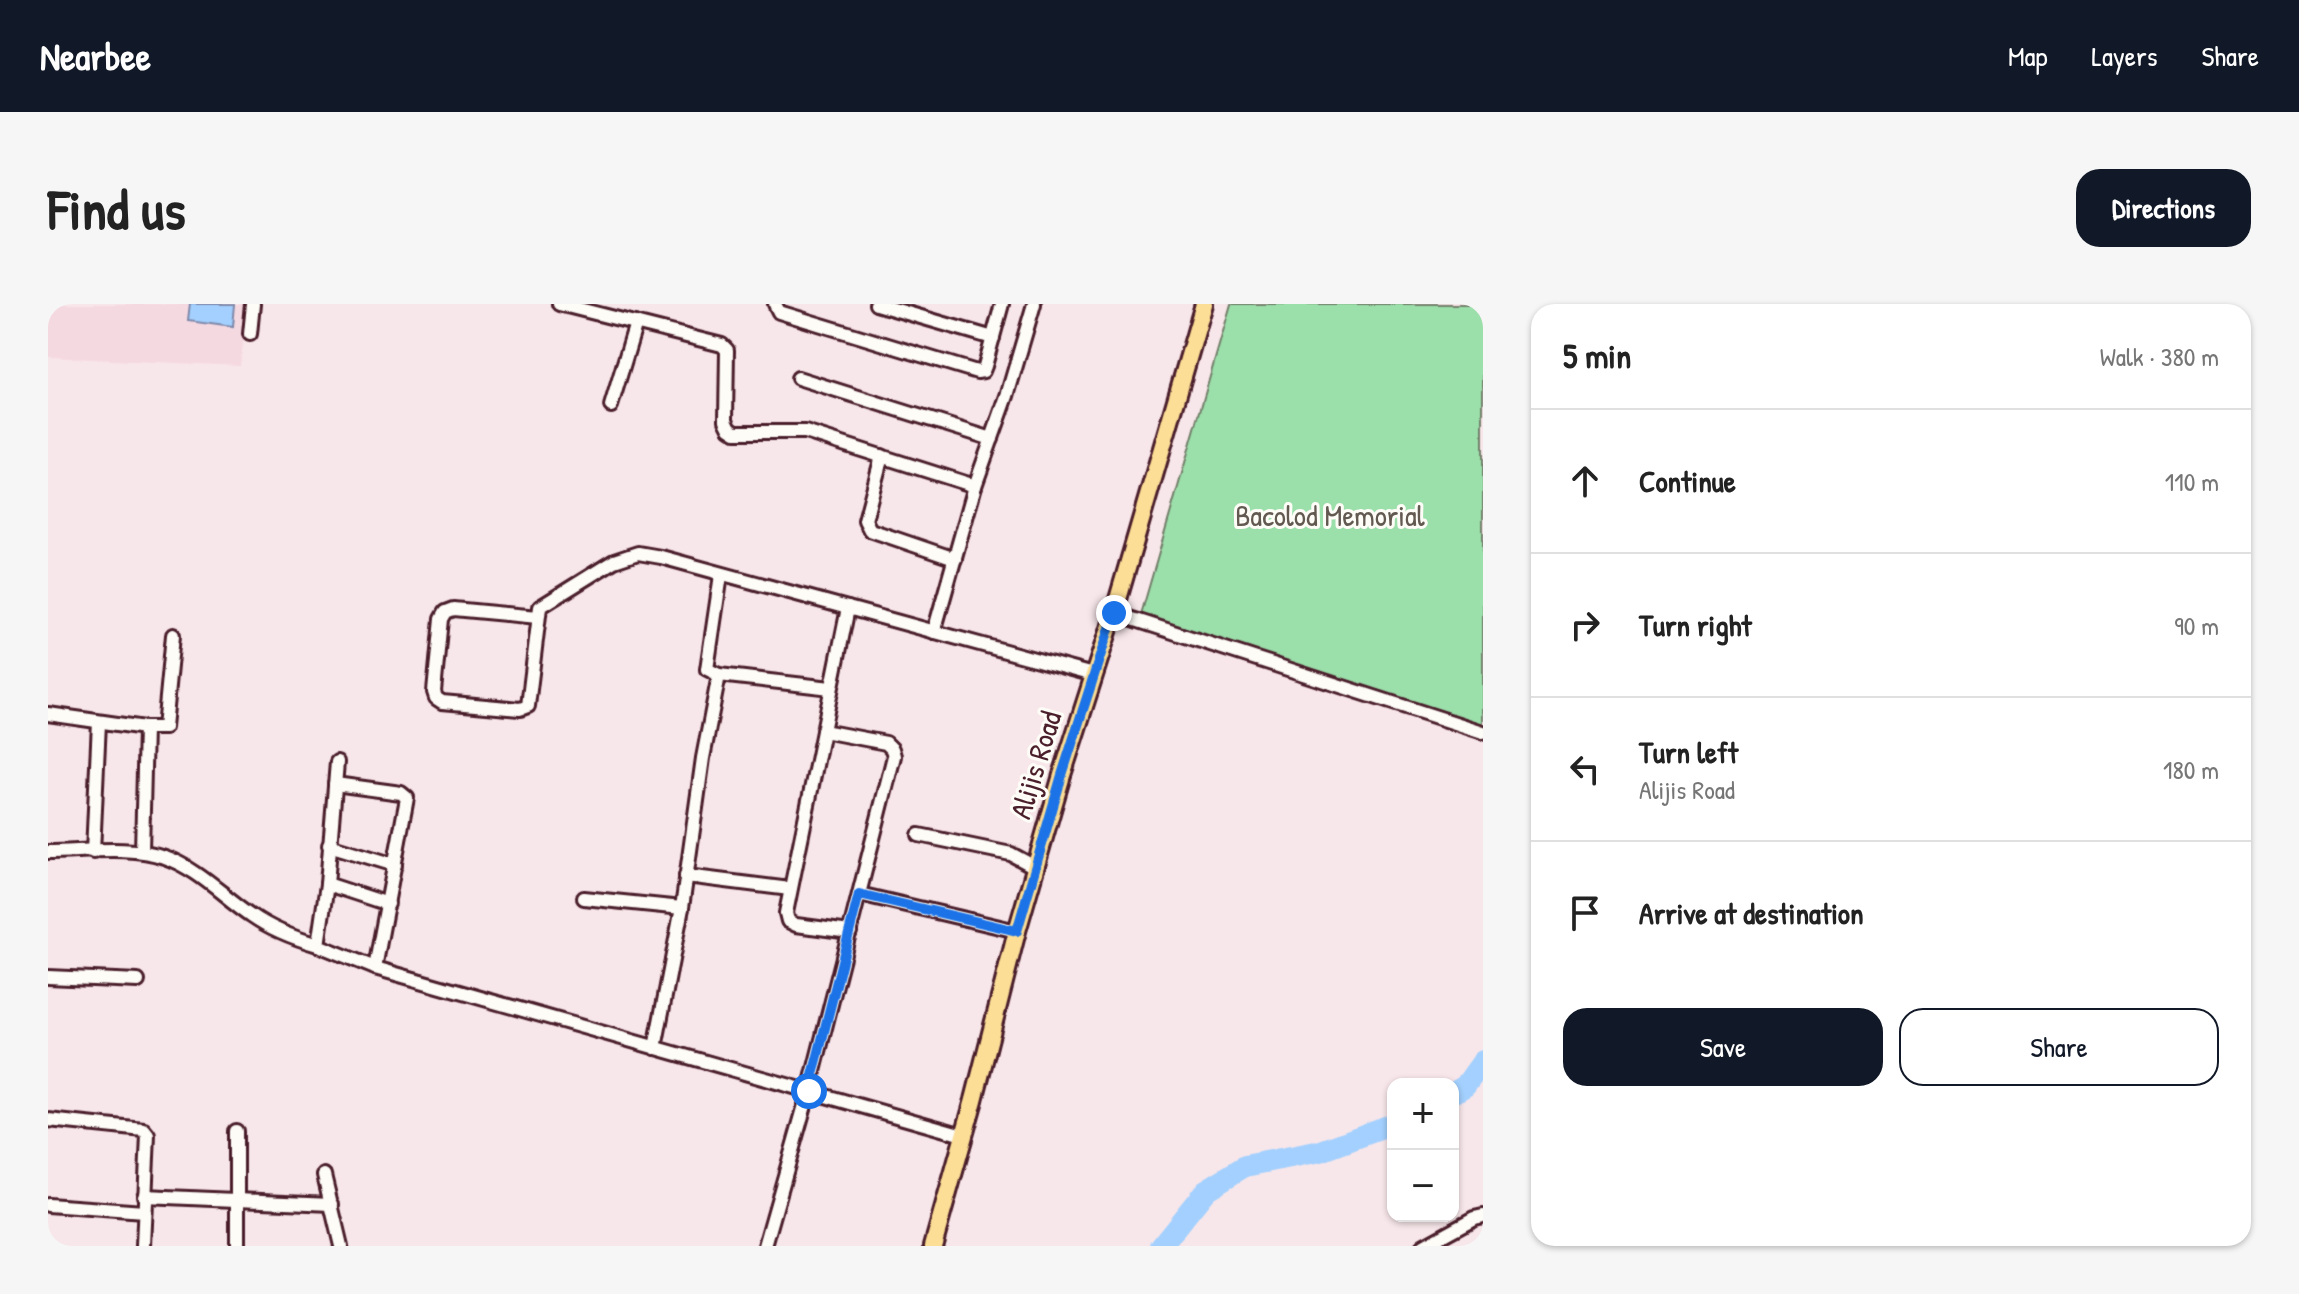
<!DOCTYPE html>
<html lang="en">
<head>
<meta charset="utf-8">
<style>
	:root { --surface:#fff; --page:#f6f6f6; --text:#222; --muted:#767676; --line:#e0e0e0; --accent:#111827 }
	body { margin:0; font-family:"Patrick Hand",sans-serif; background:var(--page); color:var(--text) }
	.controls { position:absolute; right:24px; bottom:24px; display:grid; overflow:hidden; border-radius:16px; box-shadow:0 2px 6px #0004 }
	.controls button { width:72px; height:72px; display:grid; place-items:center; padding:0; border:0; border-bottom:2px solid var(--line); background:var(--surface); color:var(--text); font:40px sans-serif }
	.stop { position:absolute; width:24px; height:24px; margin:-18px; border:6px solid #1a73e8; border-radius:50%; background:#fff }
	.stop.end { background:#1a73e8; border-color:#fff; box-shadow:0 2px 8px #0008 }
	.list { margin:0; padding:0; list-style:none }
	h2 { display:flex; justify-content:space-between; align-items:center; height:104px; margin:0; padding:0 32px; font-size:34px }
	h2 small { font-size:26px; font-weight:400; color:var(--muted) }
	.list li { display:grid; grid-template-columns:52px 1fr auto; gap:24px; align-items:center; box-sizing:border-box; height:144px; padding:0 32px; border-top:2px solid var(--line) }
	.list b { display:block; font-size:30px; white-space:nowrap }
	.list p { margin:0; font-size:26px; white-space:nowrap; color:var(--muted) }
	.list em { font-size:26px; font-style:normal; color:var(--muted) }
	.actions { display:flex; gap:16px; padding:24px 32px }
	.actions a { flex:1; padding:18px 0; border:2px solid var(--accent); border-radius:24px; text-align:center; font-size:28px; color:var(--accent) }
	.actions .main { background:var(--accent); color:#fff }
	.icon { flex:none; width:44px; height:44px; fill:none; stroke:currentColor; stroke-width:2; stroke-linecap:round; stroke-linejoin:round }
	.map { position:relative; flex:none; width:1435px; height:942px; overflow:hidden; border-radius:24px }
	header { display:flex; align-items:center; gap:48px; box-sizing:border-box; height:112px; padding:0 40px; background:var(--accent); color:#fff }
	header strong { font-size:38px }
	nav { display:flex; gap:44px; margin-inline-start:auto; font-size:28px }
	.intro { display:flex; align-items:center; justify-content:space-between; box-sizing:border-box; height:192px; padding:0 48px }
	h1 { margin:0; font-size:56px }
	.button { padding:20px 36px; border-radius:24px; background:var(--accent); color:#fff; font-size:28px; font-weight:700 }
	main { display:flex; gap:48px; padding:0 48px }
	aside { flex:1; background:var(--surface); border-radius:24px; box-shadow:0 2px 6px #0004 }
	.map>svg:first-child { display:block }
</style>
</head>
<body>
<header>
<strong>Nearbee</strong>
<nav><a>Map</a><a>Layers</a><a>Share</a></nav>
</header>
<div class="intro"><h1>Find us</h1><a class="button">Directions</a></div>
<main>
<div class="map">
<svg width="1435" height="942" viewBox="0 0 1435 942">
	<rect width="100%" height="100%" fill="#f8e7ea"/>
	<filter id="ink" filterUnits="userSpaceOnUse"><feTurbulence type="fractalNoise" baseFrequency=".0125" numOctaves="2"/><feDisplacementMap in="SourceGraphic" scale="16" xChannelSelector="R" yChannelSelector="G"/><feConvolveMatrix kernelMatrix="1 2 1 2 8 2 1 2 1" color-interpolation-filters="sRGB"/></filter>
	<g filter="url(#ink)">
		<path fill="#f5d9e1" d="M0,0H201L192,62L0,53Z"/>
		<path fill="#9bdfaa" stroke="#727f6a" stroke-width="2" d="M1183,0H1435V421L1092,314Z"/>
		<path fill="#a3d0fe" stroke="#7f89aa" stroke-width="2" d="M142,0H187L185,23L140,17Z"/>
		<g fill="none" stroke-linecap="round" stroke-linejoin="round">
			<g stroke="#a3d0fe" stroke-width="22">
				<path d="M1405,789L1417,782L1435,757"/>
				<path d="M1113,942L1158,886L1197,862L1273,847L1345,820"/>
			</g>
			<defs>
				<g id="minor">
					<path d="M511,0L674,41L679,46L678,116L682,124L688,128H757L927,182"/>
					<path d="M727,0L731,8L929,68L935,67L937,62L954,0"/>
					<path d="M828,0L945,34"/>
					<path d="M202,30L205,0"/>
					<path d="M750,74L944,135"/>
					<path d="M563,102L588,19"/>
					<path d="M834,152L817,216L822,226L907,255"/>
					<path d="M673,271L659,365L671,371L783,384"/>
					<path d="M800,304L738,609L740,617L748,621L802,628"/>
					<path d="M1066,309L1435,428"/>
					<path d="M490,313L405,305L397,308L393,315L386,388L388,394L394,398L472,405L480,402L492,303L566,257L590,249L613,253L1045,371"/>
					<path d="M886,328L927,182L959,92L986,0"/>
					<path d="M0,410L97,424H116L125,331"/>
					<path d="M289,458L279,580L270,641L327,664L915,831"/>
					<path d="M287,480L353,489L359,494L327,664"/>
					<path d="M871,531L963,550L987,563"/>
					<path d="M281,541L347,561"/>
					<path d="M94,547L97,424"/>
					<path d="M0,548C35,548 84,541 116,553C149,564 175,592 203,611C224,626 246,634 270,641"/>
					<path d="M45,548L51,418"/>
					<path d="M638,572L742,585"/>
					<path d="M279,580L340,600"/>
					<path d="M811,590L969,627"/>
					<path d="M536,594L634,604"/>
					<path d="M0,673L90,677"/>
					<path d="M607,744L634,604L655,454L671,371"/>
					<path d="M0,816L96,826L100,831L95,942"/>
					<path d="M276,871L293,942"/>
					<path d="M96,892L284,900"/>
					<path d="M0,901L96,908"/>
					<path d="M189,942V827"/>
					<path d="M717,942L761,787L846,452L844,445L838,439L775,427"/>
					<path d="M1375,942L1426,914L1435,912"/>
				</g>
				<path id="major" d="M885,942L926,796L969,627L1014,471L1066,309L1156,0"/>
			</defs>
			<use href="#minor" stroke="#4a1f2b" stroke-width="18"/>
			<use href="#major" stroke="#4a1f2b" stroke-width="22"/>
			<use href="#minor" stroke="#fdfcf7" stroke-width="12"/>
			<use href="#major" stroke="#fcde96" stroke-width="16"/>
		</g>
	</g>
	<g fill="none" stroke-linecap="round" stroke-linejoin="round" filter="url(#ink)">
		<path stroke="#1a73e8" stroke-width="10" d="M761,787L811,590L969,627L1014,471L1066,309"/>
	</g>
	<g text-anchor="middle" stroke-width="6" stroke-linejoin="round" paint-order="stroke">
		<g font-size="30" fill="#625951" stroke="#fdfcf7">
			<text x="1282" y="222">Bacolod Memorial</text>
		</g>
		<g font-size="30" fill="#4a1f2b" stroke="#fdfcf7">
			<text transform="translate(988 461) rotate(-73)" y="10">Alijis Road</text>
		</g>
	</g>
</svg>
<div class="controls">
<button>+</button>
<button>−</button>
</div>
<div class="stop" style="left:761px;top:787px"></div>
<div class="stop end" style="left:1066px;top:309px"></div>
</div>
<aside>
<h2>5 min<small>Walk · 380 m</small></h2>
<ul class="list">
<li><svg class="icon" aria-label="ahead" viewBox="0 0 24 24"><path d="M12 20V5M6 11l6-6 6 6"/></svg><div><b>Continue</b></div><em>110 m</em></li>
<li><svg class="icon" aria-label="right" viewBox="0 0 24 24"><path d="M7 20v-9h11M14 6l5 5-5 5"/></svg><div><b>Turn right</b></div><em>90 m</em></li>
<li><svg class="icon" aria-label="left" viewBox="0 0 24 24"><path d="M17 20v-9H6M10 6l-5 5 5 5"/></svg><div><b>Turn left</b><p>Alijis Road</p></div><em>180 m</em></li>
<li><svg class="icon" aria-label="arrive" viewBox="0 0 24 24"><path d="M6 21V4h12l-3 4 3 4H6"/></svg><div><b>Arrive at destination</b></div></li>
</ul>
<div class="actions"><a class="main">Save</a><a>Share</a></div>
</aside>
</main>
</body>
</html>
